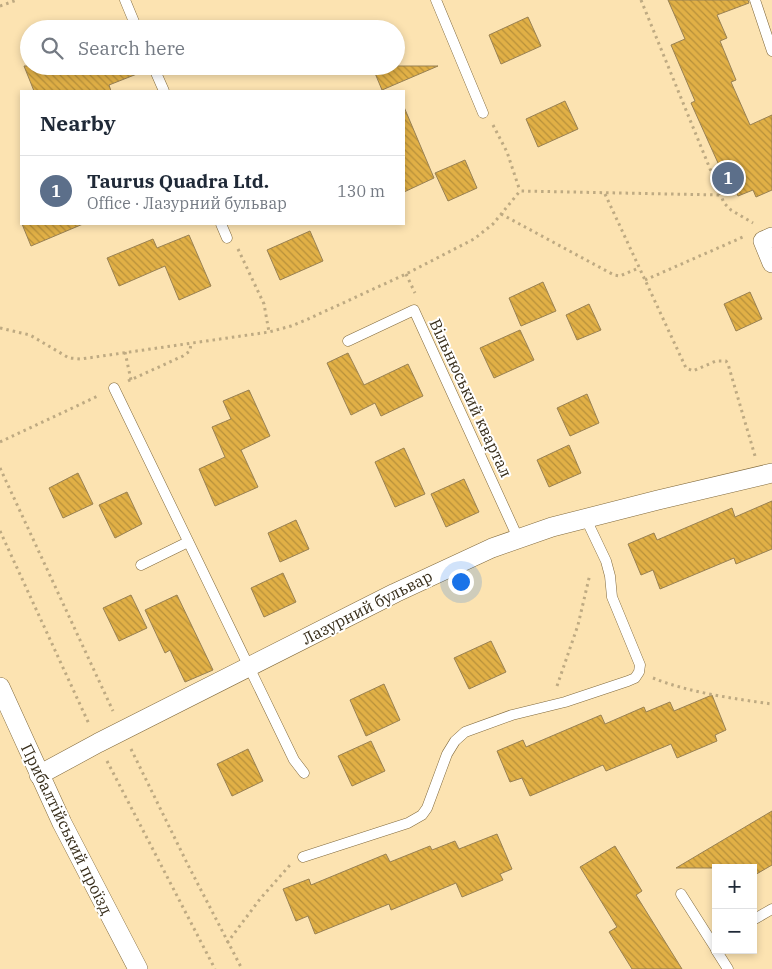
<!DOCTYPE html>
<html lang="en">
<head>
<meta charset="utf-8">
<style>
	:root { --surface:#fff; --page:#f6f6f7; --text:#1f2937; --muted:#747a83; --line:#e0e1e3; --accent:#d93025 }
	body { margin:0; font-family:"IBM Plex Serif",serif; background:var(--page); color:var(--text) }
	.controls { position:absolute; right:15px; bottom:15px; display:grid; overflow:hidden; border-radius:0px; box-shadow:0 2px 8px #0003 }
	.controls button { width:45px; height:45px; display:grid; place-items:center; padding:0; border:0; border-bottom:1px solid var(--line); background:var(--surface); color:var(--text); font:25px sans-serif }
	.you { position:absolute; left:460px; top:581px; width:18px; height:18px; margin:-12px; border:4px solid #fff; border-radius:50%; background:#1a73e8; box-shadow:0 0 0 8px #1a73e833 }
	.badge { display:grid; place-items:center; width:32px; height:32px; border-radius:50%; background:var(--accent); color:#fff; font-size:16px; font-weight:700 }
	.pin { position:absolute; translate:-50% -50%; border:2px solid #fff; box-shadow:0 1px 5px #0006 }
	.list { margin:0; padding:0; list-style:none }
	h2 { display:flex; justify-content:space-between; align-items:center; height:65px; margin:0; padding:0 20px; font-size:21px }
	h2 small { font-size:16px; font-weight:400; color:var(--muted) }
	.list li { display:grid; grid-template-columns:32px 1fr auto; gap:15px; align-items:center; box-sizing:border-box; height:70px; padding:0 20px; border-top:1px solid var(--line) }
	.list b { display:block; font-size:19px; white-space:nowrap }
	.list p { margin:0; font-size:16px; white-space:nowrap; color:var(--muted) }
	.list em { font-size:16px; font-style:normal; color:var(--muted) }
	.icon { flex:none; width:28px; height:28px; fill:none; stroke:currentColor; stroke-width:2; stroke-linecap:round; stroke-linejoin:round }
	.map { position:relative; flex:none; width:772px; height:969px; overflow:hidden }
	.search { position:absolute; background:var(--surface); box-shadow:0 2px 8px #0003; left:20px; top:20px; width:385px; height:55px; display:flex; align-items:center; gap:12px; box-sizing:border-box; padding:0 18px; border-radius:28px; color:var(--muted); font-size:19px }
	.panel { position:absolute; background:var(--surface); box-shadow:0 2px 8px #0003; left:20px; top:90px; width:385px; height:135px; border-radius:0px }
	.map>svg:first-child { display:block }
</style>
</head>
<body>
<div class="map">
<svg width="772" height="969" viewBox="0 0 772 969">
	<defs>
		<pattern id="building-back-hatch" width="6" height="6" patternUnits="userSpaceOnUse" patternTransform="scale(1.25)"><rect width="6" height="6" fill="#e1b046"/><path d="M-1 5l2 2M0 0l6 6M5-1l2 2" fill="none" stroke="#b7903a"/></pattern>
	</defs>
	<rect width="100%" height="100%" fill="#fce3b1"/>
	<g fill="url(#building-back-hatch)" stroke="#998153">
		<path d="M668,0H748L749,3L717,15L727,38L720,41L736,80L731,82L750,125L772,115V190L756,197L753,190L738,196L732,181L727,183L691,103L695,101L671,45L685,39Z"/>
		<path d="M528,17L541,46L501,64L489,35Z"/>
		<path d="M24,66H146L147,70L109,85L111,91H34Z"/>
		<path d="M372,66H438L382,90Z"/>
		<path d="M565,101L578,129L538,147L526,119Z"/>
		<path d="M404,107L434,178L404,192Z"/>
		<path d="M465,160L477,188L448,201L435,173Z"/>
		<path d="M22,224H83L31,246Z"/>
		<path d="M310,231L323,261L280,280L267,250Z"/>
		<path d="M189,235L211,286L179,300L165,266L119,286L107,258L153,239L157,248Z"/>
		<path d="M543,282L556,311L521,326L509,298Z"/>
		<path d="M750,292L762,319L736,331L724,304Z"/>
		<path d="M589,304L601,330L577,340L566,315Z"/>
		<path d="M520,330L534,360L494,378L480,348Z"/>
		<path d="M348,353L364,385L408,364L423,396L381,416L375,403L351,415L327,363Z"/>
		<path d="M249,390L270,436L241,450L258,487L215,506L199,469L225,457L212,427L231,419L223,401Z"/>
		<path d="M587,394L599,423L570,436L557,408Z"/>
		<path d="M569,445L581,473L549,487L537,460Z"/>
		<path d="M404,448L425,494L395,507L375,462Z"/>
		<path d="M78,473L93,504L63,518L49,488Z"/>
		<path d="M464,479L479,512L446,527L431,494Z"/>
		<path d="M127,492L142,524L115,538L99,505Z"/>
		<path d="M772,501V549L736,564L734,558L660,589L653,570L641,575L628,544L654,533L657,540L732,508L735,517Z"/>
		<path d="M296,520L309,549L280,562L268,533Z"/>
		<path d="M283,573L296,602L264,617L251,588Z"/>
		<path d="M131,595L147,628L119,641L103,608Z"/>
		<path d="M177,595L213,670L185,682L170,650L165,653L145,610Z"/>
		<path d="M491,641L506,672L469,689L454,658Z"/>
		<path d="M384,684L400,720L366,736L350,700Z"/>
		<path d="M712,695L726,730L715,735L717,741L677,758L671,744L606,771L603,765L530,796L522,778L510,782L497,751L523,740L526,747L601,715L605,724L644,707L646,712L670,702L674,711Z"/>
		<path d="M371,741L385,771L352,786L338,756Z"/>
		<path d="M248,749L263,781L232,796L217,764Z"/>
		<path d="M772,811V865L753,876V868H676Z"/>
		<path d="M497,834L512,869L500,874L503,880L462,897L456,883L391,910L389,904L315,934L308,916L296,921L283,889L309,879L311,885L386,854L390,862L430,846L432,850L455,841L459,849Z"/>
		<path d="M615,846L642,891L636,895L682,969H632L609,932L617,927L580,867Z"/>
	</g>
	<g fill="none" stroke-linecap="round" stroke-linejoin="round">
		<defs>
			<g id="service">
				<path d="M125,0L137,29"/>
				<path d="M436,0L483,113"/>
				<path d="M755,0L772,51"/>
				<path d="M153,66L164,91"/>
				<path d="M221,224L227,238"/>
				<path d="M348,341L414,310L518,538"/>
				<path d="M114,388L294,760L304,773"/>
				<path d="M141,565L188,542"/>
				<path d="M303,857L408,823L422,815L427,808L447,754L455,741L465,732L512,715L565,702L628,681L635,678L639,672L640,665L612,597L610,576L606,561L586,519"/>
				<path d="M681,894L716,949"/>
				<path d="M753,920L772,909"/>
				<path d="M716,950L728,969"/>
			</g>
			<g id="minor">
				<path d="M772,237L763,241L772,263"/>
				<path d="M0,687L62,823L138,969"/>
				<path d="M39,775L98,743L395,593L492,548L552,527L658,500L772,473"/>
			</g>
		</defs>
		<use href="#service" stroke="#80693c" stroke-width="11"/>
		<use href="#minor" stroke="#80693c" stroke-width="20"/>
		<g stroke="#beaa82" stroke-width="3" stroke-dasharray="2.5 4" stroke-linecap="butt">
			<path d="M641,0L724,203L731,210L753,223"/>
			<path d="M0,6L17,0"/>
			<path d="M493,125L507,152L520,191"/>
			<path d="M605,194L686,368L693,371L716,361H726L728,364L755,456"/>
			<path d="M501,214L614,275L620,276L639,268"/>
			<path d="M238,249L264,304L269,332"/>
			<path d="M406,274L415,293"/>
			<path d="M645,280L743,237"/>
			<path d="M0,328L30,335L69,358L81,359L269,332L291,326L306,320L406,274L474,239L493,224L520,191L720,195"/>
			<path d="M125,352L131,380"/>
			<path d="M128,381L183,356L190,351L191,343"/>
			<path d="M0,442L100,395"/>
			<path d="M0,468L113,711"/>
			<path d="M0,531L89,724"/>
			<path d="M653,678C687,692 735,699 772,704"/>
			<path d="M557,686L578,625L590,574"/>
			<path d="M131,749L188,865L242,969"/>
			<path d="M107,761L215,969"/>
			<path d="M227,943L260,899L290,865"/>
		</g>
		<use href="#service" stroke="#fff" stroke-width="10"/>
		<use href="#minor" stroke="#fff" stroke-width="19"/>
	</g>
	<g text-anchor="middle" stroke-width="4" stroke-linejoin="round" paint-order="stroke">
		<g font-size="16" fill="#372d1a" stroke="#fff">
			<text transform="translate(471 398) rotate(65)" y="6">Вільнюський квартал</text>
			<text transform="translate(367 607) rotate(-27)" y="6">Лазурний бульвар</text>
			<text transform="translate(67 829) rotate(64)" y="6">Прибалтійський проїзд</text>
		</g>
	</g>
</svg>
<div class="controls">
<button>+</button>
<button>−</button>
</div>
<div class="you"></div>
<div class="pin badge" style="left:728px;top:178px;background:#5c6f8a">1</div>
<div class="search"><svg class="icon" aria-label="search" viewBox="0 0 24 24"><circle cx="10" cy="10" r="6"/><path d="M15 15l6 6"/></svg>Search here</div>
<section class="panel">
<h2>Nearby<small></small></h2>
<ul class="list">
<li><span class="badge" style="background:#5c6f8a">1</span><div><b>Taurus Quadra Ltd.</b><p>Office · Лазурний бульвар</p></div><em>130 m</em></li>
</ul>
</section>
</div>
</body>
</html>
